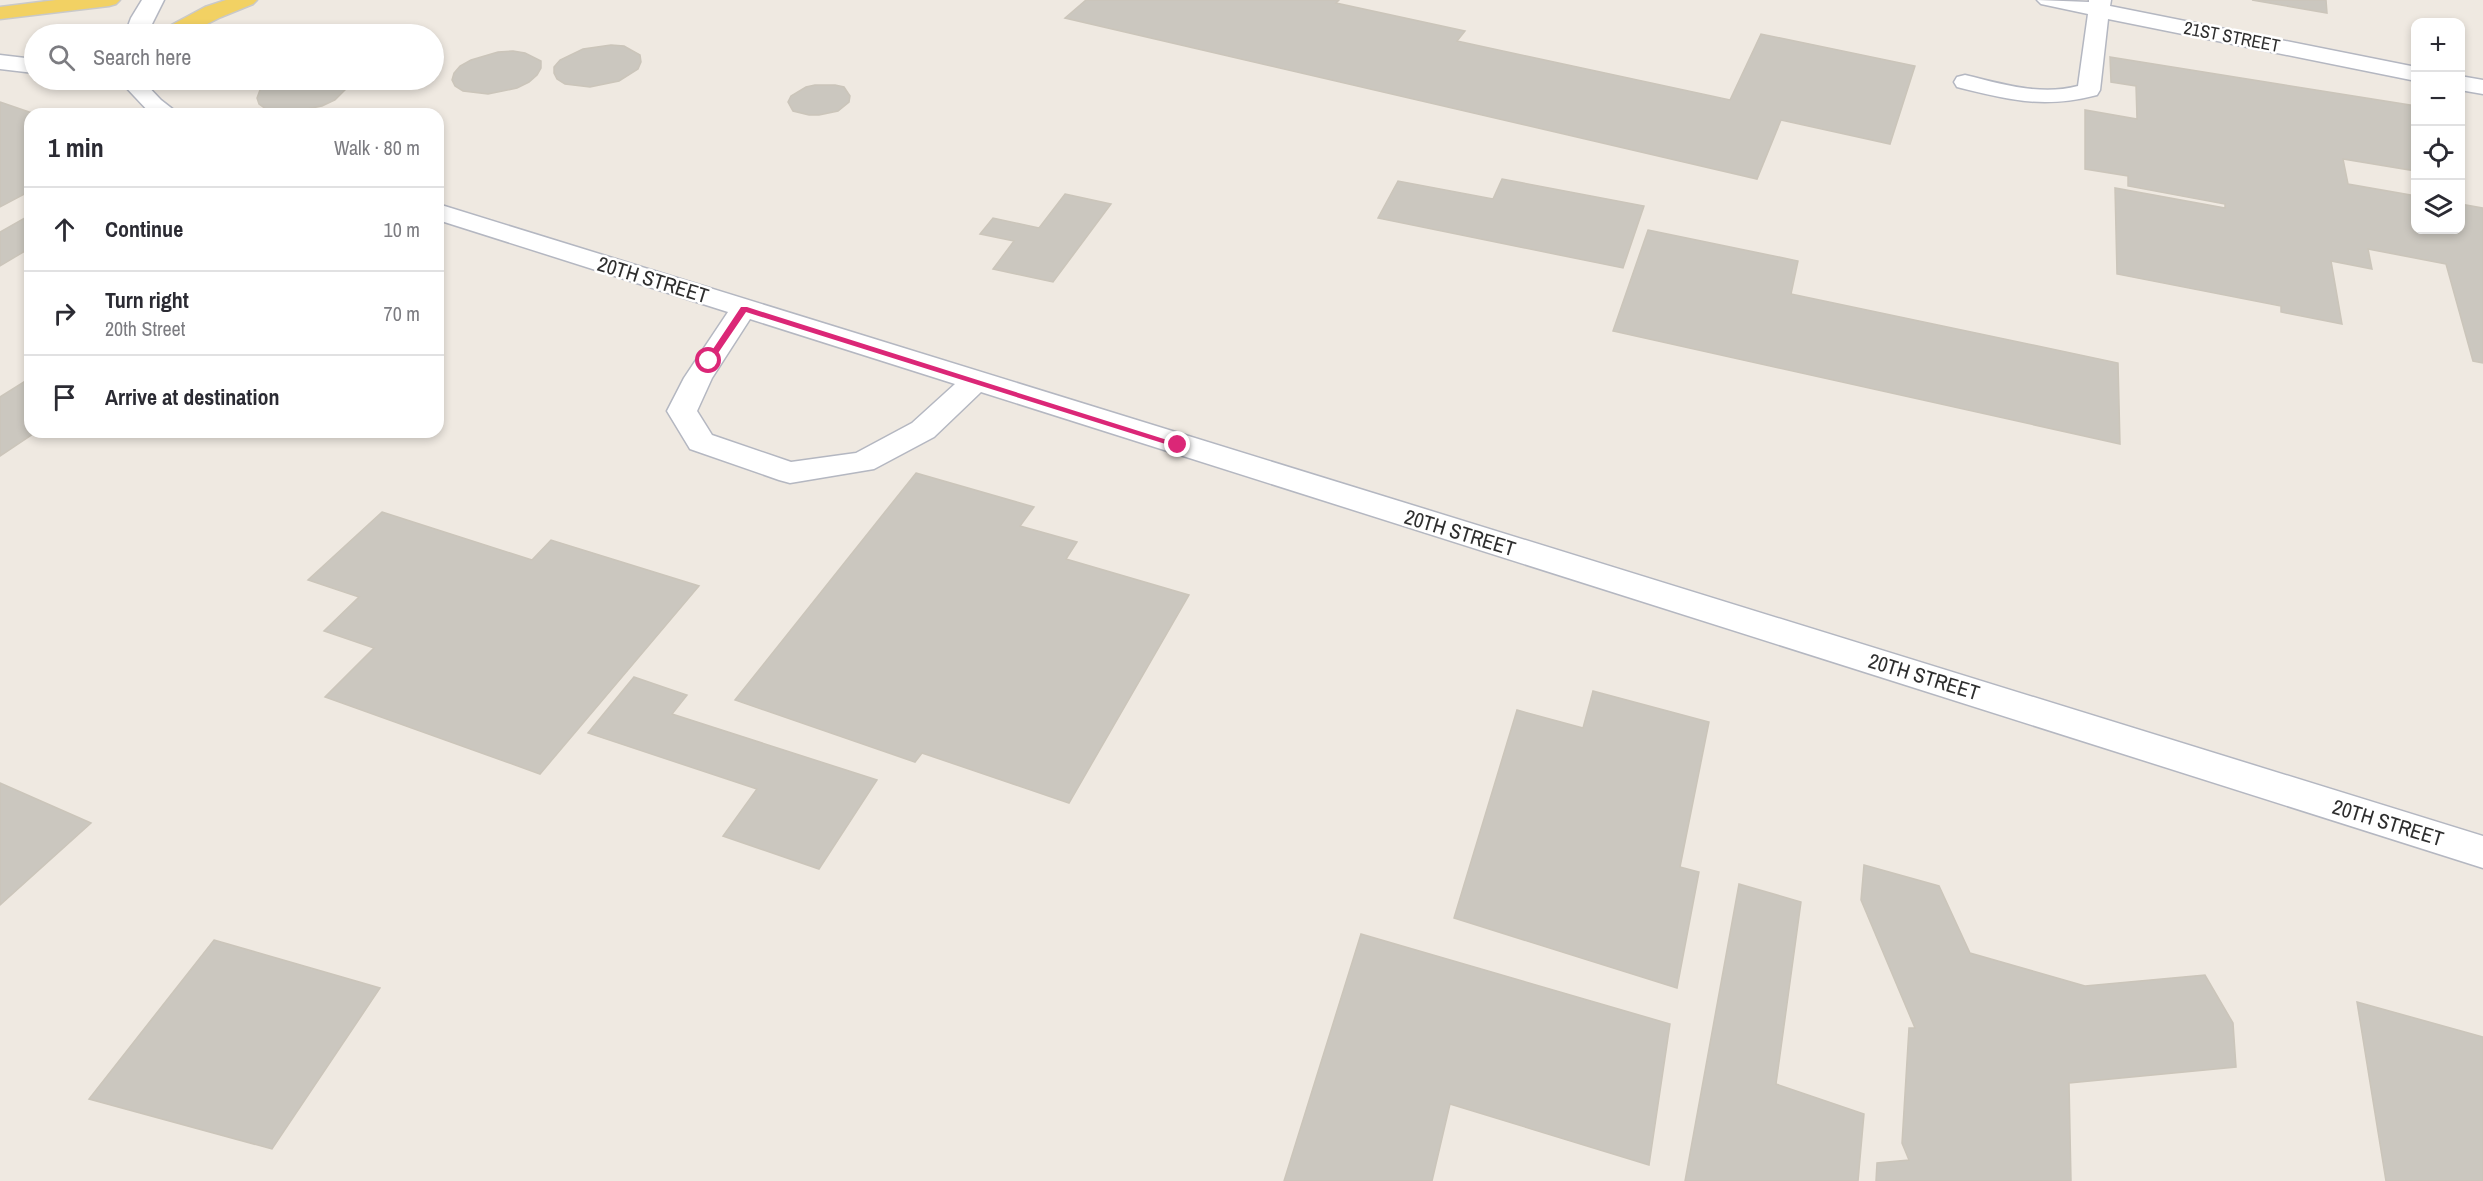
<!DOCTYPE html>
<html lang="en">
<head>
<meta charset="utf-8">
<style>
	:root { --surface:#fff; --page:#f2f2f3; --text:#2b2b33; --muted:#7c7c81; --line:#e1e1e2 }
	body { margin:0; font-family:"Archivo Narrow",sans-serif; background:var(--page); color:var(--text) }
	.controls { position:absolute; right:18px; top:18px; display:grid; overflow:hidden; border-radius:12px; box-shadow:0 3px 9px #0003 }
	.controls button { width:54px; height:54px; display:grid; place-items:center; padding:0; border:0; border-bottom:2px solid var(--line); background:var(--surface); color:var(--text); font:30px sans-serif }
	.stop { position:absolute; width:18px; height:18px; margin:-14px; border:4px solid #db2777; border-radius:50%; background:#fff }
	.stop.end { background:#db2777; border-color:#fff; box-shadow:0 2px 6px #0008 }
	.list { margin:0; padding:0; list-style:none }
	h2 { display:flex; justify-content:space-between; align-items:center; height:78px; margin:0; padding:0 24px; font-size:26px }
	h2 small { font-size:20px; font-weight:400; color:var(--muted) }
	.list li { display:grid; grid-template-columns:39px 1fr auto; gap:18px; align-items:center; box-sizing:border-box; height:84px; padding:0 24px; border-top:2px solid var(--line) }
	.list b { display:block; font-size:22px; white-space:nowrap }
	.list p { margin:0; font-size:20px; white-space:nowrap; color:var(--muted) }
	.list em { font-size:20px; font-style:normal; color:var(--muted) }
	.icon { flex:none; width:33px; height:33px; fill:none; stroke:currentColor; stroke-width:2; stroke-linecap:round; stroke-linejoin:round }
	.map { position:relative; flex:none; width:2483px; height:1181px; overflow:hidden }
	.search { position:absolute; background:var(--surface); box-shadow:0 3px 9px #0003; left:24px; top:24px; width:420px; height:66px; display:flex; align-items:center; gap:15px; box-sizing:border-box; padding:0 21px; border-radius:33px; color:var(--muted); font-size:22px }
	.panel { position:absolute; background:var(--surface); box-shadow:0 3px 9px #0003; left:24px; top:108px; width:420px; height:330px; border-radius:18px }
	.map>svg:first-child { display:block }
</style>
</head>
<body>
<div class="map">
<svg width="2483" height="1181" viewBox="0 0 2483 1181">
	<rect width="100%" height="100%" fill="#efe9e1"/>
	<g fill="#cbc7bf" stroke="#cbc5ba" stroke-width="1.5">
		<path d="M1086,0H1339L1336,3L1465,31L1457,41L1730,100L1761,34L1915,66L1890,144L1781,120L1757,179L1065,18Z"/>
		<path d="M2252,0H2326L2327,13Z"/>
		<path d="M611,45L624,46L640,55L641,62L638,69L619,81L590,87L565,84L557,79L554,73V67L560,60L583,49Z"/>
		<path d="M513,51L525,53L541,61V68L537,75L529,82L517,88L488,94L463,91L455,86L452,80L454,73L460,66L471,60L498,52Z"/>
		<path d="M2110,57L2416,106V171L2343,159L2348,184L2416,196V230H2460V204L2483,208V363L2473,361L2446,264L2368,249L2372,269L2331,261L2342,324L2281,312V306L2117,274L2115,188L2225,208V204L2128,186V176L2085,169V110L2137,119L2136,86L2111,82Z"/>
		<path d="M275,80H350V85L335,100L322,106L291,112H277L266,109L259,104L257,98L260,90Z"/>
		<path d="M815,85H835L844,87L850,96L849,102L838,111L819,115H809L793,111L788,102L791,96L806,87Z"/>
		<path d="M0,102L35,114H30V191L0,207Z"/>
		<path d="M1502,179L1644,206L1623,268L1378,218L1398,181L1493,199Z"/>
		<path d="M1065,194L1111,204L1053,282L993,269L1014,241L980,234L993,218L1039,228Z"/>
		<path d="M30,215V248L0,266V232Z"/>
		<path d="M1648,230L1798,261L1791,294L2118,363L2120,444L1613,331Z"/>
		<path d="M30,378V432H36L0,456V397Z"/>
		<path d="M916,473L1034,507L1020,526L1077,542L1066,559L1189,595L1069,803L922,753L915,762L735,700Z"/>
		<path d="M382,512L532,560L551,540L699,586L540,774L325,697L374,648L324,631L359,597L308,580Z"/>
		<path d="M634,677L687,695L672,714L877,780L819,869L723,836L757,789L588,733Z"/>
		<path d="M1593,691L1709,722L1680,867L1699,872L1677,988L1454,918L1517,710L1583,728Z"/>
		<path d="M0,783L91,823L0,905Z"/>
		<path d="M1864,865L1939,886L1970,953L2085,986L2205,975L2233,1023L2236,1067L2069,1083L2071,1181H1876L1877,1163L1909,1160L1902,1143L1909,1028H1915L1861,900Z"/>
		<path d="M1739,884L1801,902L1776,1084L1864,1114L1858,1181H1685Z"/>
		<path d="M1361,934L1670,1024L1649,1165L1450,1104L1432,1181H1284Z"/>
		<path d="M214,940L380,988L272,1149L89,1099Z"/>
		<path d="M2357,1002L2483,1037V1181H2386Z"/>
	</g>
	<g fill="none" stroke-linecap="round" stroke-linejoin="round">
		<defs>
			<g id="minor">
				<path d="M142,0H164L147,34H125L131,18Z"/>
				<path d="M2037,0L2089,2V0H2111L2110,6L2416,67V81L2108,19L2100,90L2097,95C2043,109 2010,100 1957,87L1954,82L1957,77L1965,75C2002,84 2040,96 2078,86L2088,14L2041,4Z"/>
				<path d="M0,55L34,59V73L0,69Z"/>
				<path d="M2460,76L2483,80V94L2460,90Z"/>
				<path d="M119,80H142L161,100L179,114H151Z"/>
				<path d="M438,204L2483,836V868L981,392L934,437L874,469L790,483L779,480L690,449L667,411L684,378L728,312L438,220ZM750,319L955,384L912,423L856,453L791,462L712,435L697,411L712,378Z"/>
			</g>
			<g id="major">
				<path d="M56,0H120L116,4L109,6L0,19V7Z"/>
				<path d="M226,0H257L253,4L221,17L187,34H161L164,29L205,7Z"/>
			</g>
		</defs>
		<use href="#minor" stroke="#b4b7c1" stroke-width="3"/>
		<use href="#major" stroke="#c9c9c9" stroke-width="3"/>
		<use href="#minor" fill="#fff" fill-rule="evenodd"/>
		<use href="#major" fill="#f2d163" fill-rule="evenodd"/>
	</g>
	<path fill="#db2777" d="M741,307H747L1183,445L1175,447L746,312L712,362H706L705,361Z"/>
	<g text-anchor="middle" stroke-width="5" stroke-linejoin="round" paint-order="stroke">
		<g font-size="18" fill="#2e2e2e" stroke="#fff">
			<text transform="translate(2232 37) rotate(11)" y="6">21ST STREET</text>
		</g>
		<g font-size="21" fill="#2e2e2e" stroke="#fff">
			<text transform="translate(653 280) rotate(17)" y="7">20TH STREET</text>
			<text transform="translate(1460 533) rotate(17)" y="7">20TH STREET</text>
			<text transform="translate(1924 677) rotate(17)" y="7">20TH STREET</text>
			<text transform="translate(2388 823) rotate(17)" y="7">20TH STREET</text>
		</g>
	</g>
</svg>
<div class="controls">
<button>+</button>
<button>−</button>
<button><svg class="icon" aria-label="locate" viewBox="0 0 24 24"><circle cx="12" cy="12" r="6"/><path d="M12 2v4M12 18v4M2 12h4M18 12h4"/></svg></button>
<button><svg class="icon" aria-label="layers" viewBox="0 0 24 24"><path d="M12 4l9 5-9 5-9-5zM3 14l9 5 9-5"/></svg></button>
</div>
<div class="stop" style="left:709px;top:361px"></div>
<div class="stop end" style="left:1178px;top:445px"></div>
<div class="search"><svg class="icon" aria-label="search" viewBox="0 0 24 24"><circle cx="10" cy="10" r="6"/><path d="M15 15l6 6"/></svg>Search here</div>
<section class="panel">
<h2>1 min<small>Walk · 80 m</small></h2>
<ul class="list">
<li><svg class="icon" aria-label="ahead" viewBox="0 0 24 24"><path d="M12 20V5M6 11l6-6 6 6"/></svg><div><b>Continue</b></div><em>10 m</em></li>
<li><svg class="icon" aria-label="right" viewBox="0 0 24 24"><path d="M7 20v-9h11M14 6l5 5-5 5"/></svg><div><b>Turn right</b><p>20th Street</p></div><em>70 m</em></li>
<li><svg class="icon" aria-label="arrive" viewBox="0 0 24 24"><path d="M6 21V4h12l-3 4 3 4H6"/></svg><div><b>Arrive at destination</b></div></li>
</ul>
</section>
</div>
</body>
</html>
